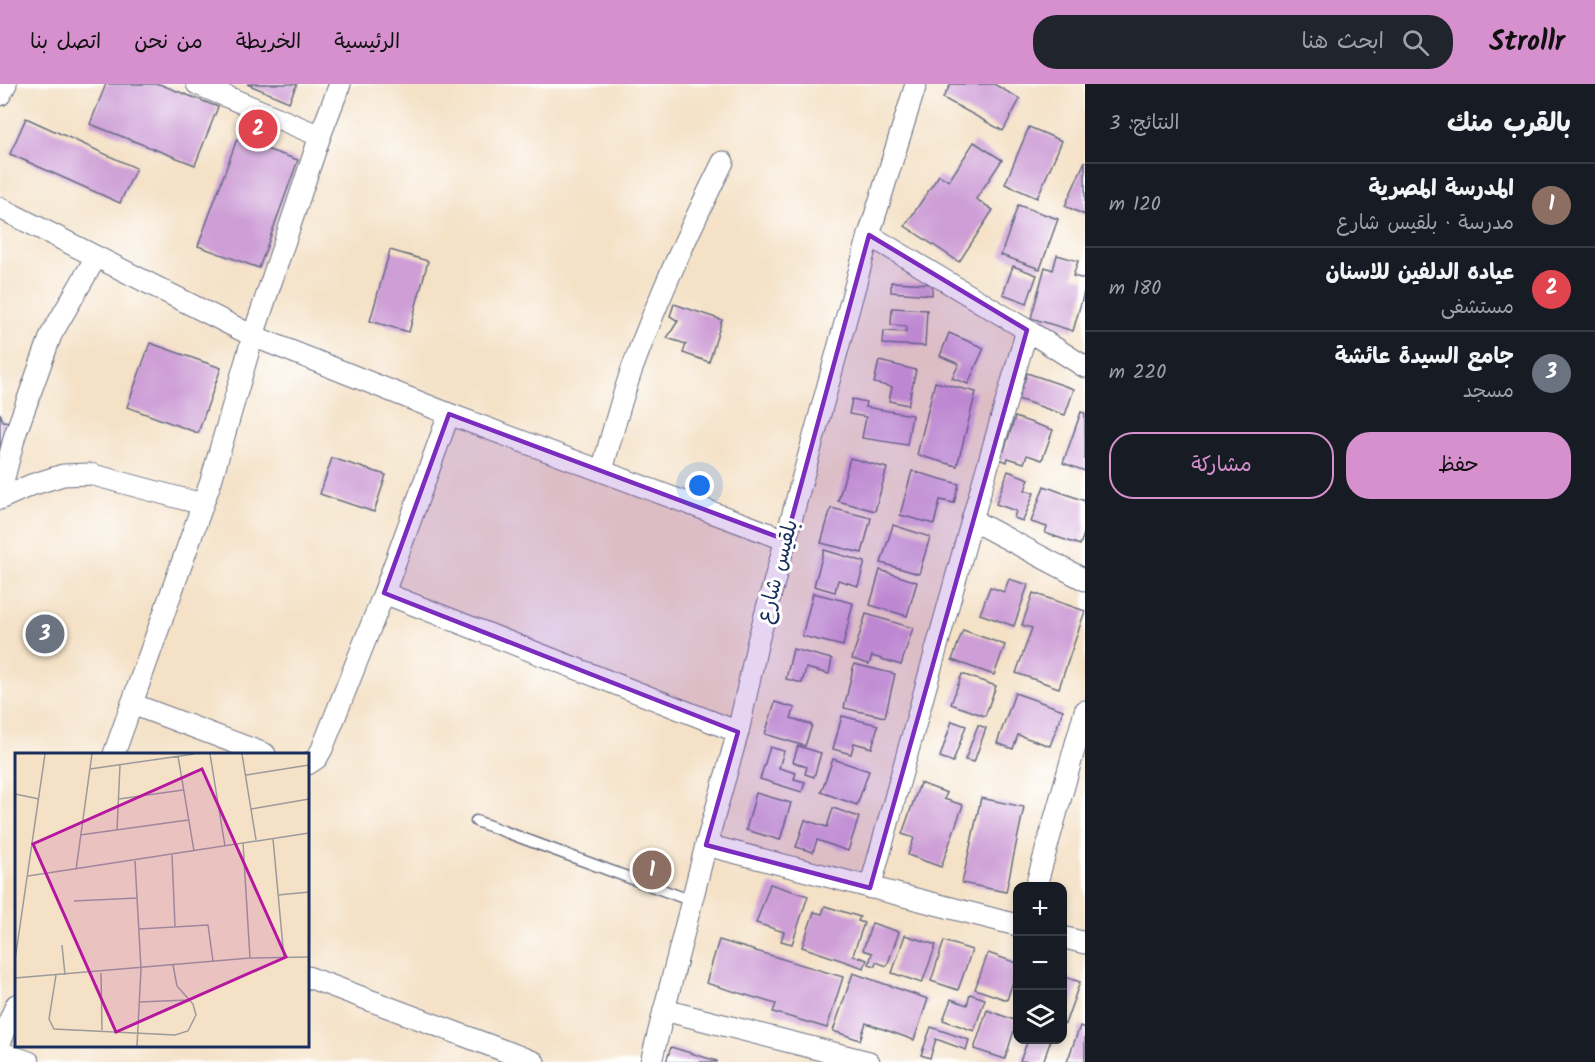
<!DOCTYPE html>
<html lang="ar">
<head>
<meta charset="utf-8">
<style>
	:root { --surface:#171b24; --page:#20242c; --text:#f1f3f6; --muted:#9ea1a6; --line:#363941; --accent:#d690ce }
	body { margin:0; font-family:Kalam,"Playpen Sans Arabic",sans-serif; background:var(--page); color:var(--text); direction:rtl }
	.controls { position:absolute; right:18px; bottom:18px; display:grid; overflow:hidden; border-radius:12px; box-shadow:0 3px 9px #0003 }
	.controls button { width:54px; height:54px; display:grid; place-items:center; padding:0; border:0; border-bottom:2px solid var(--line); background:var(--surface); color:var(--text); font:30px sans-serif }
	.you { position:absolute; left:700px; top:402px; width:21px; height:21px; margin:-15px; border:4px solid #fff; border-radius:50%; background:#1a73e8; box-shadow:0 0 0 9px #1a73e833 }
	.badge { display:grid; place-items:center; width:39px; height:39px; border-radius:50%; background:var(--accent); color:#fff; font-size:20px; font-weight:700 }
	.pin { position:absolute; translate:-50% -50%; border:3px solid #fff; box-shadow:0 2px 6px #0006 }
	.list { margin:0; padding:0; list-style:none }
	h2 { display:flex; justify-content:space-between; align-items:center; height:78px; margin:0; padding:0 24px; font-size:26px }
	h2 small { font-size:20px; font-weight:400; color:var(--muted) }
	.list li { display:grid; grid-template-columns:39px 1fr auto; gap:18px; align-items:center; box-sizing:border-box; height:84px; padding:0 24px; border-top:2px solid var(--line) }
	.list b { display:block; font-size:22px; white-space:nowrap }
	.list p { margin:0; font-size:20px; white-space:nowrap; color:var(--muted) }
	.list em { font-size:20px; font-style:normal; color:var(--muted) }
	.actions { display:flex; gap:12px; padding:18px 24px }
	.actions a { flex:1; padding:14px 0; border:2px solid var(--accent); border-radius:24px; text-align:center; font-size:21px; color:var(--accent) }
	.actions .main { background:var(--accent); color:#111 }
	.icon { flex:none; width:33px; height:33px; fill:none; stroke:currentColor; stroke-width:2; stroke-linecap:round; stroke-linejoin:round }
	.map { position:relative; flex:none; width:1085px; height:978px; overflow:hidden; direction:ltr }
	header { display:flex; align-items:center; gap:36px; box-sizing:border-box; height:84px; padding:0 30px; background:var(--accent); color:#111 }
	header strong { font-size:28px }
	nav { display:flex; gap:33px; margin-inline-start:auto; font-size:21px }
	.search { width:420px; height:54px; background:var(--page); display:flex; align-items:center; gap:15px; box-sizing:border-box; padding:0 21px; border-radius:24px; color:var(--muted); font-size:22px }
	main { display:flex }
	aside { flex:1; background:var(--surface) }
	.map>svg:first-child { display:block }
</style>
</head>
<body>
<header>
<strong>Strollr</strong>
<div class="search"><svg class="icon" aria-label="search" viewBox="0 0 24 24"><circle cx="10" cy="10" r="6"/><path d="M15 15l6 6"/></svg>ابحث هنا</div>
<nav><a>الرئيسية</a><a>الخريطة</a><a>من نحن</a><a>اتصل بنا</a></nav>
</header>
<main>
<aside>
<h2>بالقرب منك<small>النتائج: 3</small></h2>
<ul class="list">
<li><span class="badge" style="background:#8d6e63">1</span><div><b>المدرسة المصرية</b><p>مدرسة · بلقيس شارع</p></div><em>120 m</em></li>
<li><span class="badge" style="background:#e0444e">2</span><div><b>عياده الدلفين للاسنان</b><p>مستشفى</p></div><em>180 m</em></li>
<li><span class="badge" style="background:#6b7280">3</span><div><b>جامع السيدة عائشة</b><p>مسجد</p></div><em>220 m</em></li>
</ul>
<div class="actions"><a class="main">حفظ</a><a>مشاركة</a></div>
</aside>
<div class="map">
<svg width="1085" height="978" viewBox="0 0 1085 978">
	<rect width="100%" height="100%" fill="#fff"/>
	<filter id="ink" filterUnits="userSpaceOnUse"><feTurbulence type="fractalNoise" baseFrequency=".0167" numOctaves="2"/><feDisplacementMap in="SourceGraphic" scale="12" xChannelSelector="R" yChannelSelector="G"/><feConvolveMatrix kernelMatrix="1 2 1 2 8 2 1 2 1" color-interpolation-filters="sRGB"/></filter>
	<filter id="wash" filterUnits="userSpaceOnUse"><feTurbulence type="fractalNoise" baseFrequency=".008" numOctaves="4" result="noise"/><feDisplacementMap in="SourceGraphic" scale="24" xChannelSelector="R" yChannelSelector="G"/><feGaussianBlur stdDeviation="1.35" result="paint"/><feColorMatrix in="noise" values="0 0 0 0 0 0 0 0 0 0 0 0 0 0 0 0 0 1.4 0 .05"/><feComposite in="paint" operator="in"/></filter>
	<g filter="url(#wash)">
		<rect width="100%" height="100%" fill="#f4e1c6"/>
		<g id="blocks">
			<g fill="#ce9ed6">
				<path d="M106,0H159L218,23L195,81L90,40Z"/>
				<path d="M247,0H297L289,18Z"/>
				<path d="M951,0H994L1020,15L1003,47L943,14Z"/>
				<path d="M26,34L136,84L120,119L10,70Z"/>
				<path d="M1029,43L1062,57L1037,114L1005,100Z"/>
				<path d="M237,55L298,76L259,184L198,162Z"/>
				<path d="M974,58L1002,76L976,115L993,126L959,178L905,142L939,91L949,97Z"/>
				<path d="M1085,77V131L1065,122Z"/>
				<path d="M1018,121L1058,135L1040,185L1001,171Z"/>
				<path d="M390,166L428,177L409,248L370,237Z"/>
				<path d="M1057,171L1078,177L1073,192L1085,195V205L1073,247L1031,234L1045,183L1053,186Z"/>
				<path d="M1013,182L1037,191L1027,219L1003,210Z"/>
				<path d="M891,198L932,200V211L891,208Z"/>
				<path d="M674,220L722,236L709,278L683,269L686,260L667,254L678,237L670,232Z"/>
				<path d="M892,224L927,226L925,262L883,260L884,247L906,248V242L891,241Z"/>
				<path d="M949,249L984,264L968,300L952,294L959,280L940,272Z"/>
				<path d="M150,259L221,284L198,349L127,323Z"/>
				<path d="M879,277L916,286L908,321L889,317L892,303L874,299Z"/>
				<path d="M1027,289L1074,305L1065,331L1018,315Z"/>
				<path d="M935,298L976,308L957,382L917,371Z"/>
				<path d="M852,315L866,318L865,323L912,331L907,361L862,354L866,333L849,330Z"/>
				<path d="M1081,328L1085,329V387L1063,379Z"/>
				<path d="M0,329L3,337L16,339L0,380Z"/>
				<path d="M1015,333L1053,346L1042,376L1027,371L1024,379L1008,374L1007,378L997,374L999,366L1004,367Z"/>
				<path d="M332,374L386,391L374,428L320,410Z"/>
				<path d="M850,374L887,384L875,427L838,417Z"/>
				<path d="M912,387L959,400L954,419L940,416L934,440L900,431Z"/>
				<path d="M1008,387L1029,395L1025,406L1034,409L1023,437L1014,434L1016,427L996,420Z"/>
				<path d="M1044,402L1085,417V447L1080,461L1045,449L1047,443L1031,438Z"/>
				<path d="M831,424L871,434L862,469L821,459Z"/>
				<path d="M893,441L930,453L919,490L881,479Z"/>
				<path d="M824,466L865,478L858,502L838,496L835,508L814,502Z"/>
				<path d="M880,486L917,498L907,532L870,521Z"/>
				<path d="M1009,495L1028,501L1014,542L980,530L990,503L1004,508Z"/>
				<path d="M813,509L853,519L843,562L802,552Z"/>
				<path d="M1033,509L1085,527L1059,604L1016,589L1032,544L1022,541Z"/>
				<path d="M866,530L913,544L901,581L872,572L869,580L852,575Z"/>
				<path d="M963,546L1005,561L994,591L952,576Z"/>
				<path d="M793,565L832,575L829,590L806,584L802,599L786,595Z"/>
				<path d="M854,580L895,590L885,633L844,624Z"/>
				<path d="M962,590L996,602L985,632L951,620Z"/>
				<path d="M1015,609L1063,626L1050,662L1018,651L1013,665L997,659Z"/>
				<path d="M775,618L795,624L791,634L812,641L805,662L765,650Z"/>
				<path d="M842,632L878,641L872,664L854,659L851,670L833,665Z"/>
				<path d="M952,637L966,642L953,678L940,673Z"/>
				<path d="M978,641L986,644L974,678L965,676Z"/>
				<path d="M798,662L821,669L814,693L805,690L807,683L793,678Z"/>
				<path d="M770,663L784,667L779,684L796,689L794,695L805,698L802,708L760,695Z"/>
				<path d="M833,675L869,687L857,721L821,708Z"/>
				<path d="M920,699L947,709L944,715L963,721L941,783L908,771L914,754L902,750Z"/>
				<path d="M756,709L791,719L780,756L746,746Z"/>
				<path d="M981,714L1024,723L1006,808L962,799Z"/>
				<path d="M833,724L859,733L848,767L817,756L813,768L796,763L805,736L827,743Z"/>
				<path d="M770,800L808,812L792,860L781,857L784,848L756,839Z"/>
				<path d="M825,822L860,833L858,837L864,839L853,871L867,876L864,884L802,863L814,828L822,830Z"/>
				<path d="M872,839L899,848L887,882L876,878L875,882L869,880L872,869L863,866Z"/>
				<path d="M905,851L936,861L922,899L892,889Z"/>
				<path d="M719,856L843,893L827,944L773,928L776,920L706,899Z"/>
				<path d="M944,857L972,866L958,906L931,897Z"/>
				<path d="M988,869L1017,879V885L1007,916L975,905Z"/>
				<path d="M853,889L928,915L914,956L866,939L860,956L833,947Z"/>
				<path d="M1062,892L1080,898L1065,940L1062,939Z"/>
				<path d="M970,910L985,915L974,947L943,936L951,915L967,921Z"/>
				<path d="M987,926L1017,937L1005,975L974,965Z"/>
				<path d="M1080,942L1085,944V978H1067Z"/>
				<path d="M931,943L969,956L966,966L936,955L930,974L921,971Z"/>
				<path d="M1028,956H1051L1043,978L1020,977Z"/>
				<path d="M671,963L717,977V978H666Z"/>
			</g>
		</g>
	</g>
	<g filter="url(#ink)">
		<use href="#blocks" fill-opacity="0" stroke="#676d82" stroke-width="1.5"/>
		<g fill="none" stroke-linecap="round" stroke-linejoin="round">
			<defs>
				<path id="service" d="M476,737L692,817"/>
				<g id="minor">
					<path d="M197,0L320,52"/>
					<path d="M0,11L6,0"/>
					<path d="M0,124L253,252L449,330L786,456"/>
					<path d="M869,151L1027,246L1085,283"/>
					<path d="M602,387C611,353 620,319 632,285C658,214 689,146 723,78"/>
					<path d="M0,409L15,351L51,251L96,173"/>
					<path d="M0,415L31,401L63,391L90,390L202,420"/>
					<path d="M972,436L1085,496"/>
					<path d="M384,509L738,648"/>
					<path d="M132,620L265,670"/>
					<path d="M114,670L211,397L253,252L320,52L340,0"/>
					<path d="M308,680L317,674L322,665L384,509L449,330"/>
					<path d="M706,761L1017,841"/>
					<path d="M1036,802L1085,627"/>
					<path d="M870,804L972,436L1027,246"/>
					<path d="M1062,853L1085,859"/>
					<path d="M308,893L534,978"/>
					<path d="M664,926L869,978"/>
					<path d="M0,959L16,921"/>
					<path d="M0,968L29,978"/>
					<path d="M651,978L706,761L738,648L758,557L869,151L916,0"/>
				</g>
			</defs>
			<use href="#service" stroke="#676d82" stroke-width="13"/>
			<use href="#minor" stroke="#676d82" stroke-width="23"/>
			<use href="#service" stroke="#fff" stroke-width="10"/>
			<use href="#minor" stroke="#fff" stroke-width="21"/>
		</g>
	</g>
	<path fill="#7b2cbf" fill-opacity="0.2" stroke="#7b2cbf" stroke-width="4.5" stroke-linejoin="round" d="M869,151L1027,246L870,804L706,761L738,648L384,509L449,330L786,456Z"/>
	<g text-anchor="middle" stroke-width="6" stroke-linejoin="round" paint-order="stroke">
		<g font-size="21" fill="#1b2f5e" stroke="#fff">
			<text transform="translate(777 487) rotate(-75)" y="7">بلقيس شارع</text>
		</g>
	</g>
	<g transform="translate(15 669)">
		<rect width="294" height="294" fill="#f4e1c6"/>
		<path fill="none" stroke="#9d9a9c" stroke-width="1.5" d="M195,1L210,93M227,1L241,87M163,3L179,98M75,16L179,1M231,22L294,12M0,41L24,46M104,46L168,37M236,56L294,46M102,77L105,12M65,82L173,67M258,86L269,205M228,90L235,205M157,102L160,173M120,108L126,216L122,293M61,117L77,1M13,123L294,80M263,142L294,139M59,148L122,145M124,176L193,172L198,208M47,192L50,222M0,207L30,1M86,220L87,277M41,222L34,266L39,276L160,282L173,278L181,262L178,251L162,233L158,212M0,225L235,205L294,204M124,249L173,247"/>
		<path fill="#b5179e" fill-opacity="0.15" stroke="#b5179e" stroke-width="3" d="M187,16L271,204L101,279L18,91Z"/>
		<rect width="294" height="294" fill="none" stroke="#1b2f5e" stroke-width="3"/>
	</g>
</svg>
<div class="controls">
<button>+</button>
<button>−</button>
<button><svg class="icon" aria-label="layers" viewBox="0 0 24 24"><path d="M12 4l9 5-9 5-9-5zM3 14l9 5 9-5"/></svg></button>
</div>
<div class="you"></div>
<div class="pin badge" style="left:652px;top:786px;background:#8d6e63">1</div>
<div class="pin badge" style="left:258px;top:45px;background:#e0444e">2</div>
<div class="pin badge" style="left:45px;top:550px;background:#6b7280">3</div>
</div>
</main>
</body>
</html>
